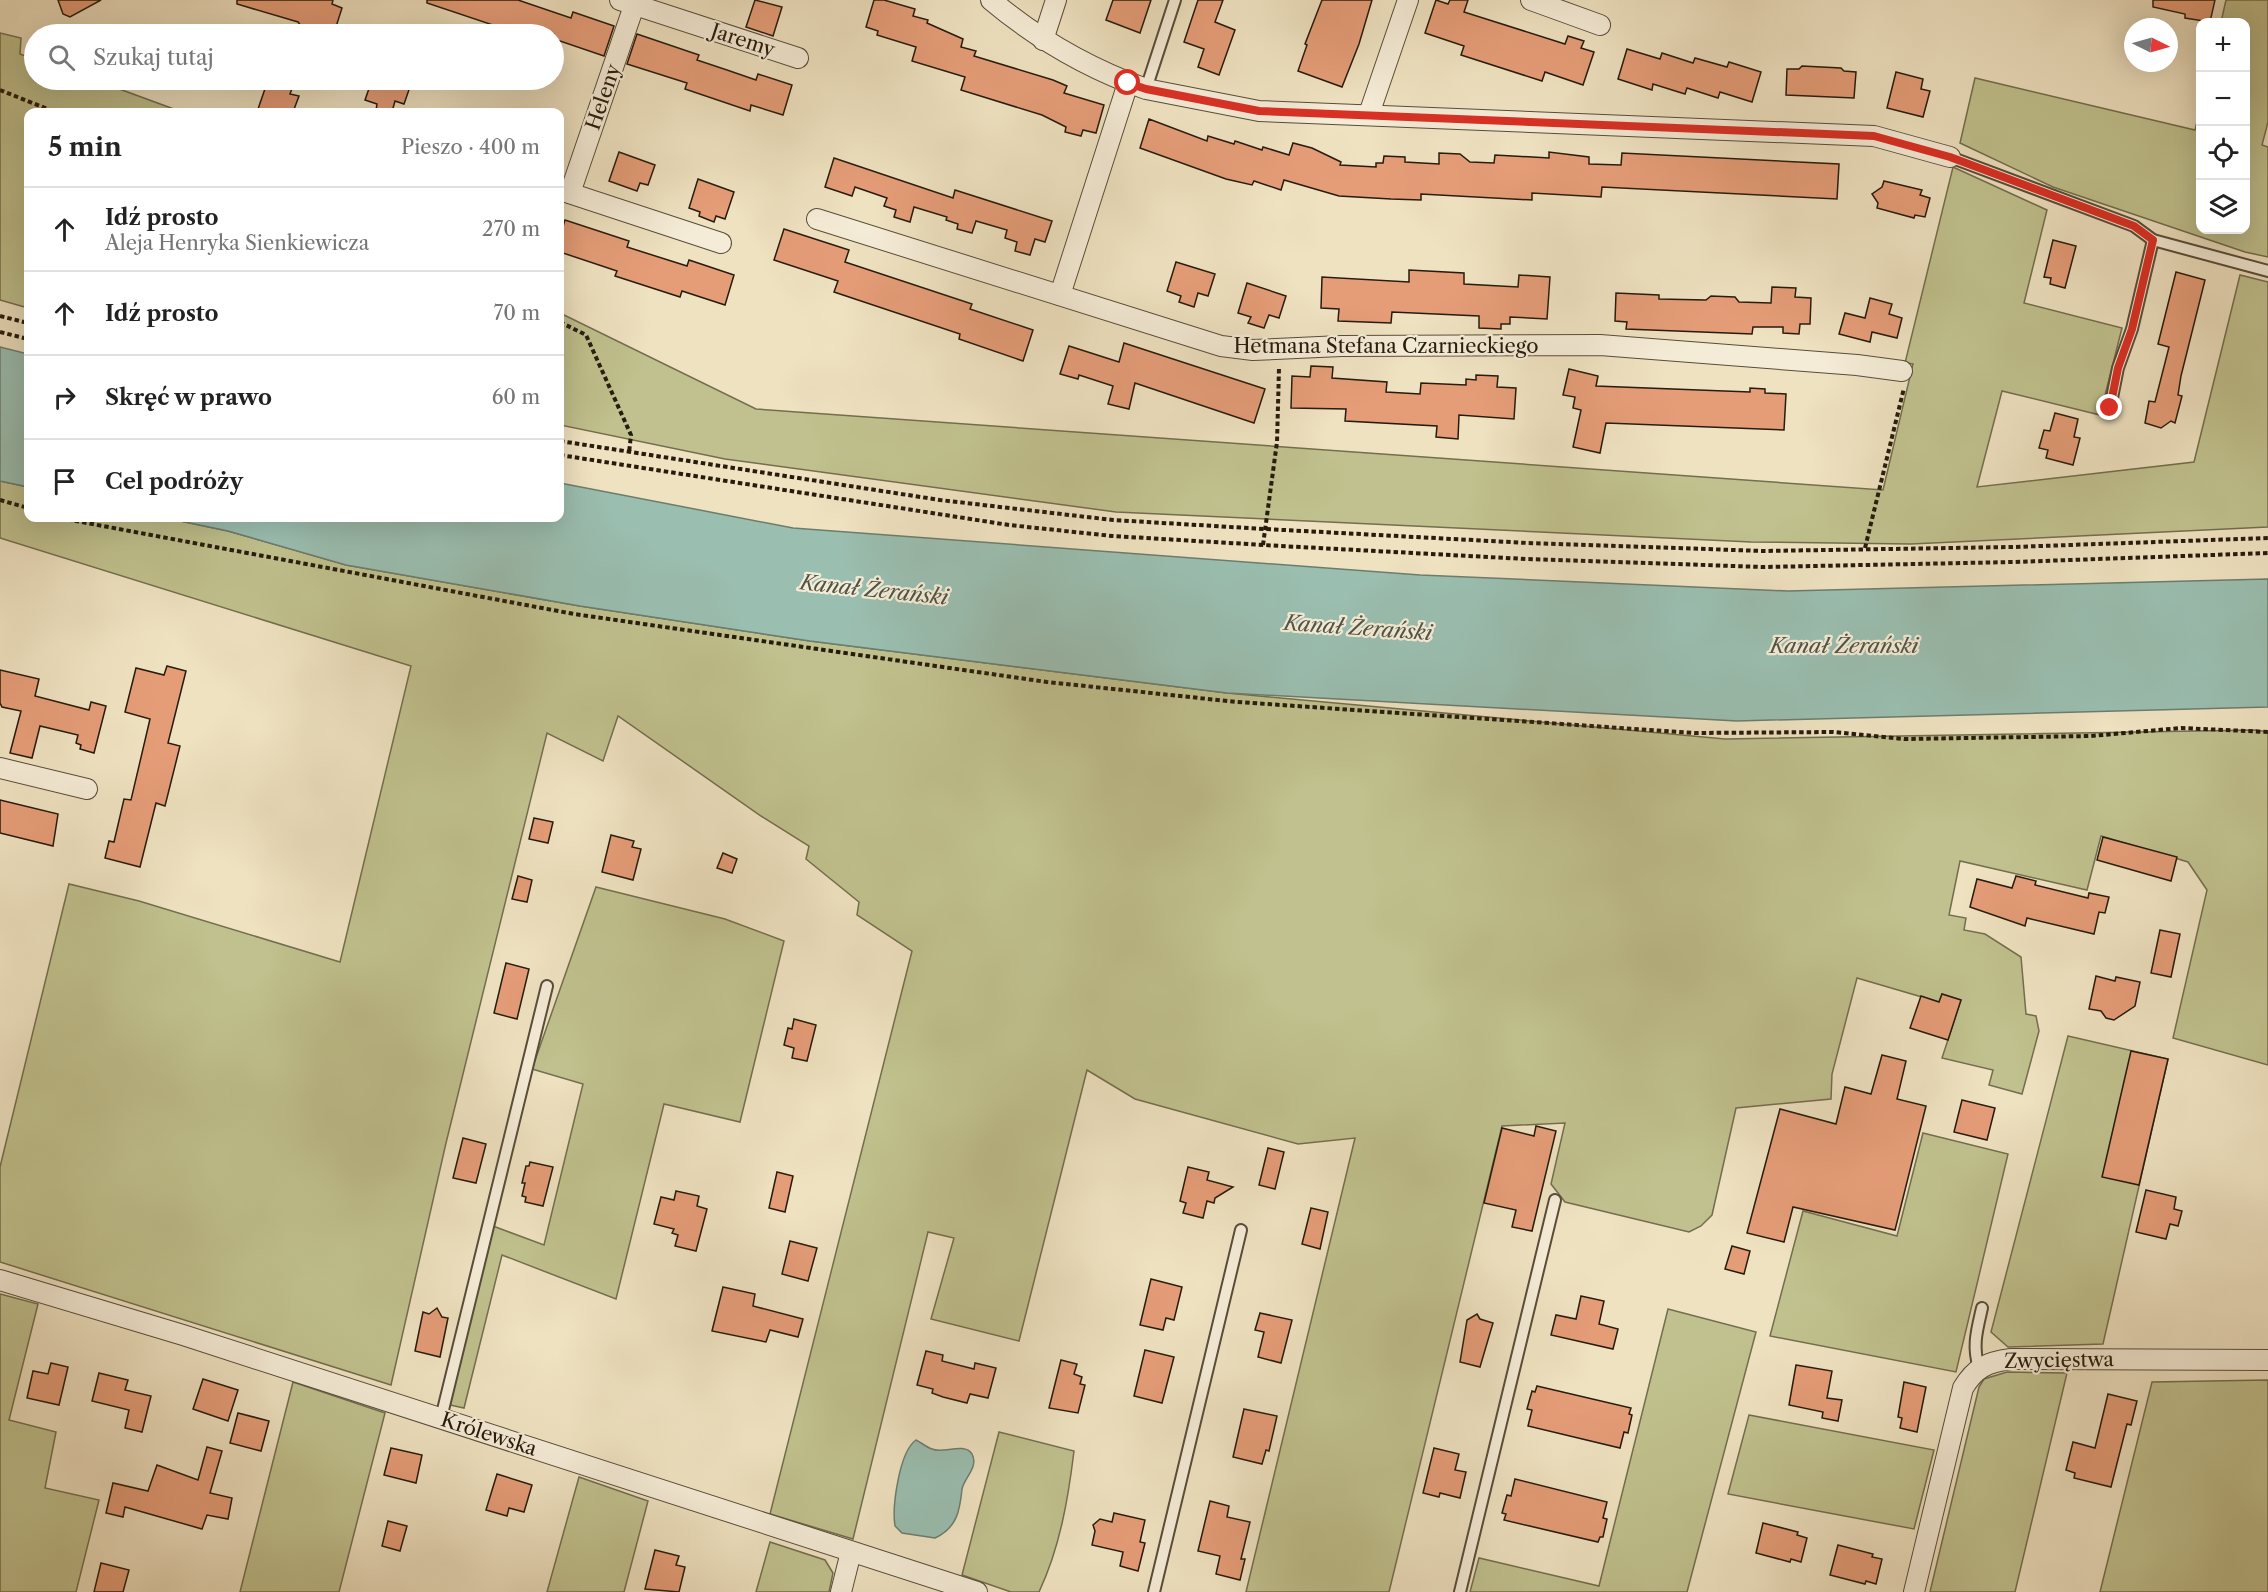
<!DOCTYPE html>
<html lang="pl">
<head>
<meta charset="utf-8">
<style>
	:root { --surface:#fff; --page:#f2f2f2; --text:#222; --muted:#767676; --line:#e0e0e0 }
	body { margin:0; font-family:"Libre Caslon Text",serif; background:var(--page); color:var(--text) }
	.controls { position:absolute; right:18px; top:18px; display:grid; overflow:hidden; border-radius:12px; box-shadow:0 6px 24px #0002 }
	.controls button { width:54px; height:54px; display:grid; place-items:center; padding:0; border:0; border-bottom:2px solid var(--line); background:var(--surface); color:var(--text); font:30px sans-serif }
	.compass { position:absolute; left:2124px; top:18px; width:54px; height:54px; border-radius:50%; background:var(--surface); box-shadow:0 6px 24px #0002; rotate:95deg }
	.stop { position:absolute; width:18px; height:18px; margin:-14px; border:4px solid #d93025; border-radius:50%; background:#fff }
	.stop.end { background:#d93025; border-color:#fff; box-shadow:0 2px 6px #0008 }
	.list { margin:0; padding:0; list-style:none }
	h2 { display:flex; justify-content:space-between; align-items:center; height:78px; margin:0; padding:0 24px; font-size:26px }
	h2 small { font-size:20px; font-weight:400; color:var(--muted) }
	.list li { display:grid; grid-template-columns:39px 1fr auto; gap:18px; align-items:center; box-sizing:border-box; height:84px; padding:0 24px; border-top:2px solid var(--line) }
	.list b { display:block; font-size:22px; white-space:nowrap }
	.list p { margin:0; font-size:20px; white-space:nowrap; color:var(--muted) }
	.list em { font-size:20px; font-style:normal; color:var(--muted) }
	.icon { flex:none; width:33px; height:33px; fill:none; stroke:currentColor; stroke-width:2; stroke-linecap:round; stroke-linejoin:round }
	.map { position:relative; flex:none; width:2268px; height:1592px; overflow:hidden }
	.search { position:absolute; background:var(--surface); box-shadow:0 6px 24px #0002; left:24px; top:24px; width:540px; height:66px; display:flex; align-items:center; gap:15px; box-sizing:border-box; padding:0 21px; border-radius:33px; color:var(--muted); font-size:22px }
	.panel { position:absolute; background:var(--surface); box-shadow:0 6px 24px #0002; left:24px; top:108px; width:540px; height:414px; border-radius:12px }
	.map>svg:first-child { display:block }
</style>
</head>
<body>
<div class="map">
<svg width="2268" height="1592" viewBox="0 0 2268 1592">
	<rect width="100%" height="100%" fill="#efe2c1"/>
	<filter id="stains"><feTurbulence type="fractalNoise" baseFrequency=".00333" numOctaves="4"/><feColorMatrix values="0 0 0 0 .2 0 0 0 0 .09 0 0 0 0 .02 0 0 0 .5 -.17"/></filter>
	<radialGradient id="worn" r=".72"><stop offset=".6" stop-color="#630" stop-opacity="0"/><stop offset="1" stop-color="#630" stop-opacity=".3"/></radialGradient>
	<g fill="#c0c18e" stroke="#736e4e" stroke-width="1.5">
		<path d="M2226,0H2268V122L2262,145L2268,147V257L2245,252L2053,187L1960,143L1975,78L2195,130L2200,110V230H2246V22H2221Z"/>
		<path d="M0,33L21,38L20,54L34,59V80H95L182,112H28V308L0,300Z"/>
		<path d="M1953,167L2047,210L2024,303L2122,328L2100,415L2002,391L1977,487L2194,462L2240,275L2268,282V527L1911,544L1751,542L1116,512L725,459L560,425V313L756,409L1883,490L1913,364L1905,363Z"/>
		<path d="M0,481L28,487V518H166L228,531L346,565L580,606L810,641L1227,693L1725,739L2256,730L2268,732V1065L2173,1038L2207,890L2188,862L2101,836L2087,890L1960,861L1949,915L1966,918L1964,930L1985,934L2021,957L2026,1014L2036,1016L2039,1031L2022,1094L1989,1085L1993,1070L1942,1058L1961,1000L1942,994L1939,1002L1857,978L1832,1074L1831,1099L1736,1108L1712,1215L1701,1226L1689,1232L1565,1202L1551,1184L1565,1123L1502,1126L1389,1592H1246L1355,1138L1298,1144L1135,1099L1087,1070L1019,1341L931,1319L954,1238L928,1232L853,1539L770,1514L912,951L857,915L859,902L806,859L809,846L761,816L618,716L603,761L547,733L446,1143L391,1385L0,1262V1167L69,884L139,901L340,962L411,666L0,538Z"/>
		<path d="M596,887L725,919L784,941L740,1122L664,1104L616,1299L502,1255L464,1408L450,1405L493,1226L544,1245L583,1084L532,1069Z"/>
		<path d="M2068,1036L2168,1059L2103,1344L2008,1347L1991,1332Z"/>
		<path d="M1923,1133L2008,1154L1956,1372L1770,1336L1803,1211L1897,1236Z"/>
		<path d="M0,1294L38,1304L9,1420L56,1432L45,1488L99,1500L76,1592H0Z"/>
		<path d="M1668,1309L1756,1332L1687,1592H1470L1479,1558L1599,1586Z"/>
		<path d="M2007,1372L2067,1373L2015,1592H1930L1979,1387L1984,1379Z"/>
		<path d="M2268,1380V1592H2100L2152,1382Z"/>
		<path d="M293,1382L385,1413L339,1592H240Z"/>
		<path d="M1749,1415L1934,1450L1914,1529L1728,1494Z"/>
		<path d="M999,1432L1074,1451C1068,1500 1060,1547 1039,1592H1011L962,1575Z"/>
		<path d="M579,1477L648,1501L624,1592H547Z"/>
		<path d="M770,1542L825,1560L833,1573L829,1592H756Z"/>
	</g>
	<g fill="#9abeb0" stroke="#6c7d6f" stroke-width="1.5">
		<path d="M0,347L28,354V487L0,481Z"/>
		<path d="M560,483L793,528L1420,575L1788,591L2268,579V707L1737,721L1227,693L810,641L580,606L346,565L228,531L166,518H560Z"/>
		<path d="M916,1440C922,1443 926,1447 932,1449C943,1454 964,1442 972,1454C979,1467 964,1478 962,1489C960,1510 957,1528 935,1538L902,1533L895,1526C892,1507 899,1452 916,1440Z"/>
	</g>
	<g fill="#e59d78" stroke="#261b0d" stroke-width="1.5">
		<path d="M58,0H101L70,17L63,14Z"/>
		<path d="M237,0H333L332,4L342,8L334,33L323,30L322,33H314L304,30L298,22L237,4Z"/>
		<path d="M427,0H518L571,18L573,12L614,26L604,56L554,39V34H520L427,3Z"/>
		<path d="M755,0L782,7L773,36L746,27Z"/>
		<path d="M874,0H884L915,9L913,16L928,20L927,23L963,39L961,47L976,51L974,56L1053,80L1067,86L1064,93L1104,105L1096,133L1083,130L1081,136L1065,132L1066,127L1042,115L961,90L965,77L912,61L916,47L877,35L878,31L866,27Z"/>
		<path d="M1113,0H1151L1140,33L1106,20Z"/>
		<path d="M1198,0H1223L1215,22L1235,30L1219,75L1198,67L1204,49L1184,42Z"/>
		<path d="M1322,0H1372L1359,44L1342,87L1298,71L1307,45L1305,44Z"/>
		<path d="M1436,0L1448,4L1450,0H1468L1464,12L1565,44L1568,36L1584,41L1581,48L1594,52L1583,85L1545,72L1542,81L1461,55L1464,46L1425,33Z"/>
		<path d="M2153,0H2215L2210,22L2185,18V14L2153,7Z"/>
		<path d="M637,34L699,55L697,60L727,70L756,80L758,74L792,85L783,115L751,105L750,111L685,89L687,83L627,64Z"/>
		<path d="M1627,49L1660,59L1662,53L1693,63L1695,58L1727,67L1729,62L1761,72L1752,102L1720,92L1718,98L1687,88L1685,94L1653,84L1652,90L1618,79Z"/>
		<path d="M1802,66L1841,68L1844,71L1856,72L1854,98L1786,95L1787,69H1799Z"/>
		<path d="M1896,72L1923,79L1921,89L1930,91L1923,117L1887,108Z"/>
		<path d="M268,80H295L290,94L299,96L293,112H257Z"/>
		<path d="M372,80H398L411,84L404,104L395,101L392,112L376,110L377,104L365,100Z"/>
		<path d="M1149,119L1207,141L1208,136L1234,144L1235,141L1262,150L1263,147L1289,155L1293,143L1312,148L1341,162L1340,165L1376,167V163H1383L1384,156L1405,157V162L1439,164V153L1460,154L1470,162L1494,163L1495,155L1549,158V152L1589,157V164L1621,165L1622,153L1839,164L1837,199L1602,187L1601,197L1532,193V200L1421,194V200L1391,199L1339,196L1284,180L1281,190L1254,181L1252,185L1226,179L1140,148Z"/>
		<path d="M619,152L655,165L648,185L640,183L637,191L609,181Z"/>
		<path d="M834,158L953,198L955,190L1052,221L1045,242L1035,239L1030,255L1015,251L1017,242L1005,238L1007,230L976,221L972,233L957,229L958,224L946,220L947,217L914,207L910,222L894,217L896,210L884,206L887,198L855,187L852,196L825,187Z"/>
		<path d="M698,179L734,192L725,219L716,216L714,222L699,216L700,212L689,208Z"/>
		<path d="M1884,181L1922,190L1920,195L1930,198L1925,217L1915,215L1914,218L1877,208L1878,203L1872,194L1882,187Z"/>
		<path d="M565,220L629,241L627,247L687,266L689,260L734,275L725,305L682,291L680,297L615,276L617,271L560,252V236Z"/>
		<path d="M784,229L849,250L845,262L972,304L970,309L1033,330L1023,361L959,339L960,334L834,292L838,281L774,260Z"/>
		<path d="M2053,240L2076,246L2065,288L2050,284L2051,278L2044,277Z"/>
		<path d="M1176,262L1215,274L1208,296L1198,293L1194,307L1179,302L1181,296L1167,291Z"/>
		<path d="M1409,270L1464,273V284L1518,287L1519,275L1550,277L1547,319L1510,317V324H1501V329L1479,328V316L1392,312L1391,323L1338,321L1339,309L1321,308L1322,277L1409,282Z"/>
		<path d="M2176,272L2205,280L2181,376L2178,395L2182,396L2175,423L2171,421L2161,428L2145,423L2149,401L2155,402L2169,347L2158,344Z"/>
		<path d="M1247,283L1286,296L1279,318L1269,315L1264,328L1248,323L1251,317L1238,313Z"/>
		<path d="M1772,287L1796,288L1795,297L1811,298L1810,324H1800L1799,334L1783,333V327H1753L1752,334L1626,329L1627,322L1615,321L1616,293L1659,295V299L1706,300L1711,296L1735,297L1739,302L1771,303Z"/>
		<path d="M1870,298L1892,304L1889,314L1902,318L1897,338L1872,332L1870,342L1839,334L1845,313L1865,318Z"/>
		<path d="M1124,343L1265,389L1254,423L1135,383L1129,409L1108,404L1113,386L1079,375L1078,379L1060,374L1069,346L1119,362Z"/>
		<path d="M1311,366L1333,367L1332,378L1387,382L1386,392L1420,394L1421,383L1466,385V379L1476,380V375L1498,376L1497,387L1516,388L1514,419L1459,415L1458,439L1436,437L1437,426L1345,421L1346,409L1291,408L1292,376L1310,377Z"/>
		<path d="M1569,369L1598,376L1596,386L1750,392V388L1765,389V393L1786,394L1784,430L1606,423L1600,453L1573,447L1581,410L1573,408L1575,397L1563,395Z"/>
		<path d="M2055,413L2078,419L2074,437L2080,438L2073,465L2046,458L2048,450L2039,448L2044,430L2050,431Z"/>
		<path d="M167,666L186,671L168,743L180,746L165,806L156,803L140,867L105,858L109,841L114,842L124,799L131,800L150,719L125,712L136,668L164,675Z"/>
		<path d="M0,670L39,679L35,696L89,710L91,702L106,706L94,753L80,749L81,745L76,743L78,735L40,726L32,758L10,753L21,711L2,707L0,703Z"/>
		<path d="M0,800L58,814L53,846L0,833Z"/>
		<path d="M534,818L553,822L548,843L529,839Z"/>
		<path d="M611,835L634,841L632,847L641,849L633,880L602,872Z"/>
		<path d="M2103,837L2177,857L2171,881L2097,860Z"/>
		<path d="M723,853L737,859L732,873L717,868Z"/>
		<path d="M518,876L532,880L527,902L512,899Z"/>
		<path d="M2016,876L2036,881L2035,885L2088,898L2089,893L2109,897L2105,913L2099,912L2094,934L2027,918L2025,926L1970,907L1977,879L2012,888Z"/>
		<path d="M2160,930L2180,934L2171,977L2151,973Z"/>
		<path d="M506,963L529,969L517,1019L494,1013Z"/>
		<path d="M2096,976L2115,981L2116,977L2140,982L2135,1006L2114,1020L2106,1018L2101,1011L2089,1009Z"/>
		<path d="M1942,994L1961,1000L1948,1040L1910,1028L1921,996L1939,1002Z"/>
		<path d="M794,1019L816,1025L807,1061L792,1058L794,1048L784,1045L788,1028L792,1029Z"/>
		<path d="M2131,1051L2168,1059L2139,1185L2102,1177Z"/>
		<path d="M1882,1055L1906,1061L1897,1099L1926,1106L1895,1230L1793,1207L1784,1242L1747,1233L1780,1109L1836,1124L1845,1087L1871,1094Z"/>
		<path d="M1962,1100L1995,1108L1987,1140L1954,1132Z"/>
		<path d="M1536,1126L1556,1131L1532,1231L1512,1227L1516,1210L1484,1203L1502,1128L1534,1136Z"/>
		<path d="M463,1138L486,1144L476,1183L453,1178Z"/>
		<path d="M1268,1148L1284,1152L1275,1189L1259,1185Z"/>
		<path d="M530,1162L553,1167L543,1206L525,1202L526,1197L522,1196L525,1183H522L526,1166H529Z"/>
		<path d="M1188,1167L1209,1172L1207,1180L1233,1187L1215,1198L1214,1203L1207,1201L1203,1218L1183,1213L1186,1203L1180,1201Z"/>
		<path d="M777,1172L793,1176L785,1212L769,1208Z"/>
		<path d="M2146,1190L2176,1197L2174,1209L2182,1211L2178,1226L2170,1224L2166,1239L2136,1232Z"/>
		<path d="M676,1191L699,1196L697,1206L707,1209L696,1251L675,1246L678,1235L672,1233L674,1229L654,1224L661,1197L674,1200Z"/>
		<path d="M1311,1208L1328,1212L1320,1249L1302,1244Z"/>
		<path d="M790,1241L817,1248L808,1281L782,1274Z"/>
		<path d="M1732,1246L1750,1251L1744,1274L1725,1269Z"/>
		<path d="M1151,1279L1182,1287L1174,1320L1166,1318L1163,1330L1140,1325Z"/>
		<path d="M723,1287L755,1294L753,1306L803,1319L798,1337L770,1330L766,1342L712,1331Z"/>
		<path d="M1581,1296L1604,1301L1599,1324L1618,1329L1613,1349L1551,1335L1556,1315L1576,1319Z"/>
		<path d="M437,1308L442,1317L448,1318L440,1357L415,1351L423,1312L429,1314Z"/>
		<path d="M1260,1313L1292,1320L1281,1363L1258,1357L1264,1332L1255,1330Z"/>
		<path d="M1477,1314L1480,1319L1493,1323L1480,1367L1460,1362L1467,1320Z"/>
		<path d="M1145,1350L1174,1357L1162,1403L1134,1396Z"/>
		<path d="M926,1351L943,1355L942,1361L974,1369L975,1363L996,1368L988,1398L970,1394L967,1403L943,1397L932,1393L933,1389L917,1385Z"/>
		<path d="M1061,1360L1077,1364L1074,1374L1082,1377L1080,1384L1085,1385L1078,1413L1049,1408Z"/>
		<path d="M51,1363L68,1367L59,1405L27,1398L33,1371L48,1374Z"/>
		<path d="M1796,1365L1832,1371L1827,1398L1842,1400L1838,1421L1822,1418L1823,1412L1789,1405Z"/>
		<path d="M99,1373L128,1380L125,1390L151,1396L142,1432L125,1428L129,1410L92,1401Z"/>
		<path d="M203,1379L238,1390L228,1421L193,1409Z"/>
		<path d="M1904,1382L1926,1387L1917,1432L1900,1428L1902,1418L1898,1417Z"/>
		<path d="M1537,1386L1631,1408L1629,1414L1632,1415L1628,1433L1624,1432L1620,1448L1528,1426L1532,1410L1527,1409L1532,1391L1535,1392Z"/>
		<path d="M2108,1394L2137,1401L2131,1425L2127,1424L2111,1487L2074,1478L2075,1473L2066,1470L2073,1442L2095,1448Z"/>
		<path d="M1244,1409L1277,1416L1269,1451L1266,1450L1262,1464L1233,1457Z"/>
		<path d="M238,1413L269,1421L261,1451L230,1443Z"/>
		<path d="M207,1447L222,1451L210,1493L232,1498L228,1519L207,1515L202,1529L125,1507L123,1517L106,1513L113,1483L148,1491L157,1465L198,1480Z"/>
		<path d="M391,1448L422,1455L416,1483L384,1475Z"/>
		<path d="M1434,1448L1459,1454L1455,1470L1466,1472L1460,1498L1440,1493L1439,1497L1423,1493Z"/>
		<path d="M497,1474L532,1485L524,1512L509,1508L507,1516L486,1510Z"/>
		<path d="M1515,1479L1607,1502L1603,1518L1607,1519L1603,1537H1600L1598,1542L1504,1520L1506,1514L1502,1513L1507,1495L1511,1496Z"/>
		<path d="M1210,1501L1229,1506L1227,1517L1250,1522L1241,1559H1245L1240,1580L1216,1574L1220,1556L1198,1551Z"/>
		<path d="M1114,1513L1145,1520L1140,1542L1145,1543L1138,1571L1120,1566L1123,1552L1092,1545L1095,1531L1093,1525L1100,1519L1112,1522Z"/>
		<path d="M388,1521L407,1526L400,1551L382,1546Z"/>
		<path d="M1763,1523L1798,1532L1797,1535L1807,1538L1801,1562L1791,1559L1790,1562L1756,1553Z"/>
		<path d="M1838,1545L1873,1554L1872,1557L1882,1559L1876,1584L1866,1581L1865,1584L1830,1575Z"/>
		<path d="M655,1550L679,1556L676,1565L685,1567L679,1592L645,1589Z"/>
		<path d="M101,1563L129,1570L123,1592H94Z"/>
	</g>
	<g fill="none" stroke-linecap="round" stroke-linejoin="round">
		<defs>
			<g id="service">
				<path d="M1146,89L1175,0"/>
				<path d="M1950,157L2134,226L2153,240L2132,329L2118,368L2110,408"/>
				<path d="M2153,240L2268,271"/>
				<path d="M1979,1368C1972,1346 1977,1330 1982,1308"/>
				<path d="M441,1418L547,986"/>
				<path d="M1154,1592L1241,1230"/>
				<path d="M1460,1592L1555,1200"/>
			</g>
			<g id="minor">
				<path d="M620,0L798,58"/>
				<path d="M991,0C1036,38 1090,69 1146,89L1259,111L1874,136L1950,157"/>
				<path d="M1531,0L1600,25"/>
				<path d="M1043,40L1056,0"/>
				<path d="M1369,114L1408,0"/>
				<path d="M560,190L721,243"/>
				<path d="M570,193L636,0"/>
				<path d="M817,219L1221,346L1253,350L1341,346L1600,345L1857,365L1902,371"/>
				<path d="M1060,295L1128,83"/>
				<path d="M0,768L87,789"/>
				<path d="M0,1280L183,1335L977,1592"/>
				<path d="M841,1592L851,1552"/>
				<path d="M1914,1592L1963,1388C1975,1368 1987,1362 2011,1359L2268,1360"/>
			</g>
		</defs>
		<use href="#service" stroke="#584d3a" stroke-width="14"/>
		<use href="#minor" stroke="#584d3a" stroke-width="22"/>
		<g stroke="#261b0d" stroke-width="4" stroke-dasharray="4.5 3" stroke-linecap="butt">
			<path d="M0,90L55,112"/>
			<path d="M0,316L28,323"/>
			<path d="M560,322L586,335L631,435L629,453"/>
			<path d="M0,332L28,339"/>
			<path d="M560,441L940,500L1113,520L1265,529L1528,543L1764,551L2013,547L2268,538"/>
			<path d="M560,455L1009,525L1112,536L1281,546L1526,559L1764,567L2014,562L2268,553"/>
			<path d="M0,500L28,508"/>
			<path d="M60,518L574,614L1047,682L1237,702L1695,733L1833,732L1904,739L2091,736L2181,728L2268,732"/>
			<path d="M1263,545L1277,442L1279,368"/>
			<path d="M1865,548L1904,388"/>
		</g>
		<use href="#service" stroke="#f5ecd7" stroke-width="10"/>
		<use href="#minor" stroke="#f5ecd7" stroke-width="20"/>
	</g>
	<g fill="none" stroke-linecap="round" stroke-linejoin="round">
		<path stroke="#d93025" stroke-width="8" d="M1128,83L1146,89L1259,111L1874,136L1950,157L2134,226L2153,240L2132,329L2118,368L2110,408"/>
	</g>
	<g text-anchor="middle" stroke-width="4.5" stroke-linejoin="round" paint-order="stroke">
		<g font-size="20" fill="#261b0d" stroke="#f5ecd7">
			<text transform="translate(743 40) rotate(18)" y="7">Jaremy</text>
			<text transform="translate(603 97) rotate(-71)" y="7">Heleny</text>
			<text x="1386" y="353">Hetmana Stefana Czarnieckiego</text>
			<text transform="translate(2059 1360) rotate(-1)" y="7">Zwycięstwa</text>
			<text transform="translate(489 1434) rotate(18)" y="7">Królewska</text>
		</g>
		<g font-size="21" font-style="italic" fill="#4f5446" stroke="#f5ecd7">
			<text transform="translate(874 590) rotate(6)" y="7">Kanał Żerański</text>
			<text transform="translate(1358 628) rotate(4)" y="7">Kanał Żerański</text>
			<text x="1844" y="653">Kanał Żerański</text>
		</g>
	</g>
	<rect width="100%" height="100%" filter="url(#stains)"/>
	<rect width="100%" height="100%" fill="url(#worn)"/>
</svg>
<div class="controls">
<button>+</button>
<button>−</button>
<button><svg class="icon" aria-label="locate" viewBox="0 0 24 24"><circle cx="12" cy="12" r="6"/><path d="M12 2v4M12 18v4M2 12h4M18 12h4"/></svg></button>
<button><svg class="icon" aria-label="layers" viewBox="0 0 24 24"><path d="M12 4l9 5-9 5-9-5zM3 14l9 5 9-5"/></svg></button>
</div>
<svg class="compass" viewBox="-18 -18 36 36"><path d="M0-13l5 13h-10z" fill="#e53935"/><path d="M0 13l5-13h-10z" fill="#767676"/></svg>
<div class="stop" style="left:1128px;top:83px"></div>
<div class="stop end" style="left:2110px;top:408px"></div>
<div class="search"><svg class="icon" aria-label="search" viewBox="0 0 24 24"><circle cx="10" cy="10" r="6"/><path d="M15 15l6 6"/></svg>Szukaj tutaj</div>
<section class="panel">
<h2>5 min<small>Pieszo · 400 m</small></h2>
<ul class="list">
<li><svg class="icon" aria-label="ahead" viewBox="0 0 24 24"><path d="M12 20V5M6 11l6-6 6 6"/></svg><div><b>Idź prosto</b><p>Aleja Henryka Sienkiewicza</p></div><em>270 m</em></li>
<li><svg class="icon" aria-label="ahead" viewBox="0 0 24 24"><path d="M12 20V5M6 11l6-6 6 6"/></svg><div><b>Idź prosto</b></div><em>70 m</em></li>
<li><svg class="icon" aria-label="right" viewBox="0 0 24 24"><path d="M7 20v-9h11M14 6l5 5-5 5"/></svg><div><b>Skręć w prawo</b></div><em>60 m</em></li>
<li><svg class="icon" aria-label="arrive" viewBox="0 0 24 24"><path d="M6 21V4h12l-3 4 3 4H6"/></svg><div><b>Cel podróży</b></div></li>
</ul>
</section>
</div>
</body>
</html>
